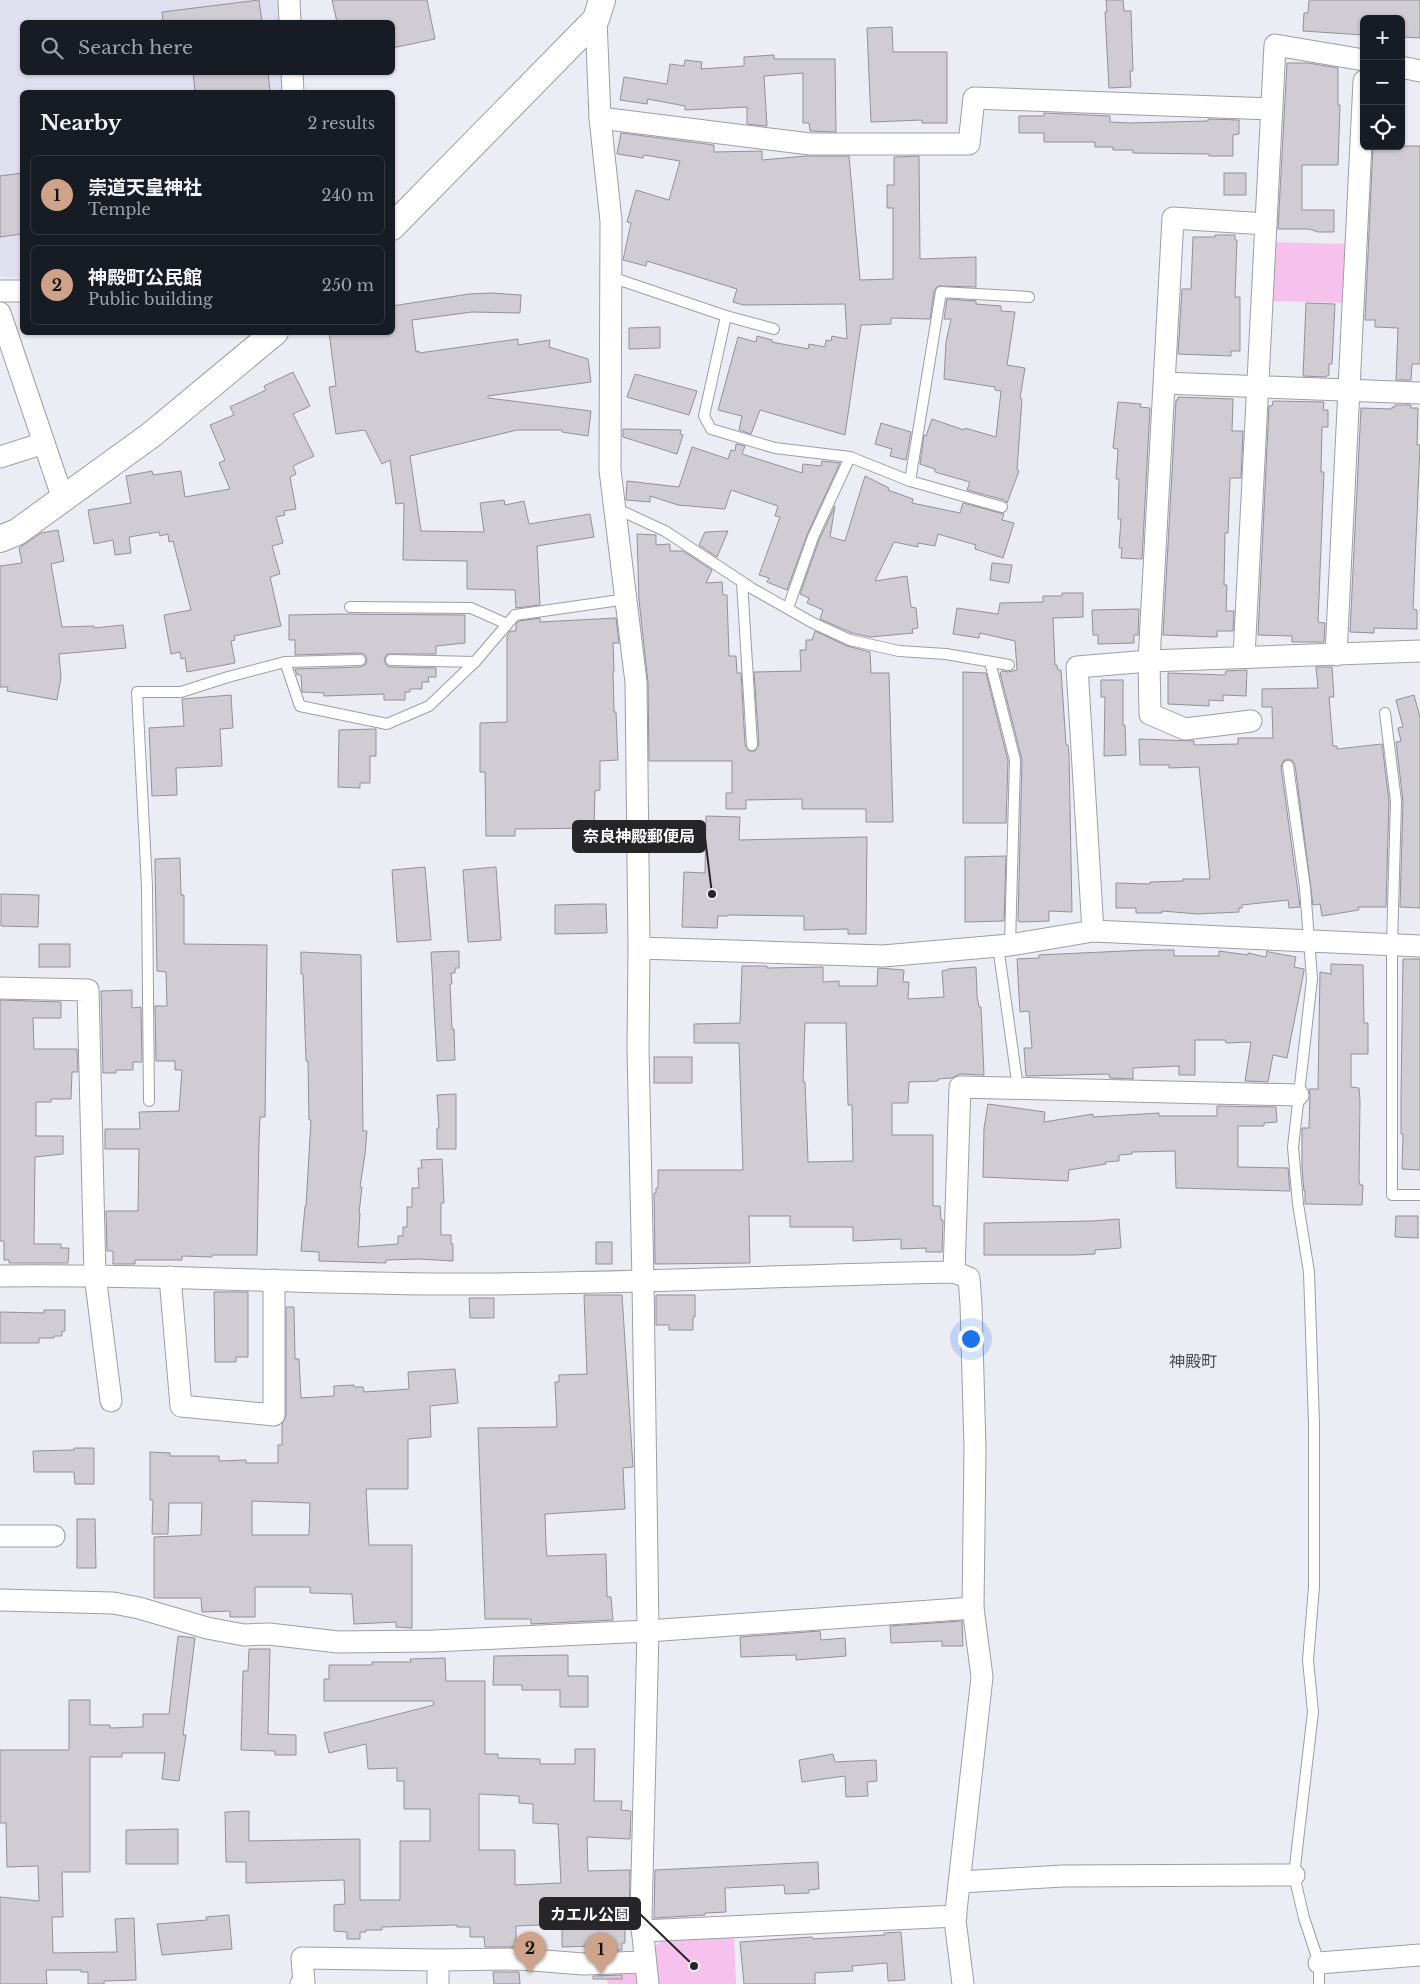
<!DOCTYPE html>
<html lang="en">
<head>
<meta charset="utf-8">
<style>
	:root { --surface:#171b24; --page:#242831; --text:#f1f3f6; --muted:#9ea1a6; --line:#363941; --accent:#cfa389 }
	body { margin:0; font-family:"Libre Baskerville","Noto Sans JP",serif; background:var(--page); color:var(--text) }
	.controls { position:absolute; right:15px; top:15px; display:grid; overflow:hidden; border-radius:8px; box-shadow:0 1px 4px #0004 }
	.controls button { width:45px; height:45px; display:grid; place-items:center; padding:0; border:0; border-bottom:1px solid var(--line); background:var(--surface); color:var(--text); font:25px sans-serif }
	.you { position:absolute; left:970px; top:1338px; width:18px; height:18px; margin:-12px; border:4px solid #fff; border-radius:50%; background:#1a73e8; box-shadow:0 0 0 8px #1a73e833 }
	.badge { display:grid; place-items:center; width:32px; height:32px; border-radius:50%; background:var(--accent); color:#111; font-size:16px; font-weight:700 }
	.pin { position:absolute; translate:-50% -41px; filter:drop-shadow(0 1px 2px #0008) }
	.pin::after { content:''; position:absolute; top:26px; width:18px; height:15px; background:inherit; clip-path:polygon(0 0,100% 0,50% 100%) }
	.list { margin:0; padding:0; list-style:none }
	h2 { display:flex; justify-content:space-between; align-items:center; height:65px; margin:0; padding:0 20px; font-size:21px }
	h2 small { font-size:16px; font-weight:400; color:var(--muted) }
	.list li { display:grid; grid-template-columns:32px 1fr auto; gap:15px; align-items:center; box-sizing:border-box; height:80px; margin:0 10px 10px; padding:0 10px; border:1px solid var(--line); border-radius:8px }
	.list b { display:block; font-size:19px; white-space:nowrap }
	.list p { margin:0; font-size:16px; white-space:nowrap; color:var(--muted) }
	.list em { font-size:16px; font-style:normal; color:var(--muted) }
	.icon { flex:none; width:28px; height:28px; fill:none; stroke:currentColor; stroke-width:2; stroke-linecap:round; stroke-linejoin:round }
	.map { position:relative; flex:none; width:1420px; height:1984px; overflow:hidden }
	.search { position:absolute; background:var(--surface); box-shadow:0 1px 4px #0004; left:20px; top:20px; width:375px; height:55px; display:flex; align-items:center; gap:12px; box-sizing:border-box; padding:0 18px; border-radius:8px; color:var(--muted); font-size:19px }
	.panel { position:absolute; background:var(--surface); box-shadow:0 1px 4px #0004; left:20px; top:90px; width:375px; height:245px; border-radius:8px }
	.map>svg:first-child { display:block }
</style>
</head>
<body>
<div class="map">
<svg width="1420" height="1984" viewBox="0 0 1420 1984">
	<rect width="100%" height="100%" fill="#ececf5"/>
	<path fill="#e0e0f0" d="M0,0H283L284,22H22V72L287,73L288,92H22V278L0,276Z"/>
	<g fill="#f7c1ee">
		<path d="M1269,242L1345,244L1343,303L1267,301Z"/>
		<path d="M734,1935L736,1984H654V1948L665,1937Z"/>
		<path d="M627,1963L640,1975V1984H608L606,1977L611,1972Z"/>
	</g>
	<g fill="#d0ccd4" stroke="#939097" fill-rule="evenodd">
		<path d="M259,0L262,22H163L162,12Z"/>
		<path d="M332,0H427L435,39L392,48V22H337Z"/>
		<path d="M1106,0H1123L1124,11H1131L1133,71H1130L1131,87L1109,88L1105,12H1107Z"/>
		<path d="M1309,0H1420V38L1402,37V19H1364V35L1303,31L1304,13H1308Z"/>
		<path d="M892,27L893,52H947V123H922V120L871,122L867,28Z"/>
		<path d="M774,55V59H835L836,132L810,131L809,123H803V73L764,76L767,126L747,124V107L685,110V106L648,99L647,104L620,100L624,77L667,84L670,64L684,66L685,60L702,62L701,69L744,66V57Z"/>
		<path d="M1287,63H1308L1338,68V105H1340L1338,165H1302V210H1334V232H1318L1309,229H1278Z"/>
		<path d="M193,72H268L270,92H195Z"/>
		<path d="M1044,113L1110,116V122L1129,123L1208,121V119L1239,120V134L1233,135V156H1209V154L1133,153V150H1113V147H1095V142H1044V133H1019V116H1044Z"/>
		<path d="M621,133L714,145V152L762,151V160L806,156H849L860,280L893,279V208H887V185H894V157L919,156L920,259L976,257V287L938,286L934,291L930,319L891,318V324L861,325L845,435L760,410L751,434L739,430L742,416L718,410L738,337L756,342L757,336L772,340V342L808,349L809,344L825,347L826,340L831,341L832,336L847,339L845,304L743,305L733,302L737,289L647,261L646,266L623,260L631,223L627,222L636,190L669,200L680,161L644,155L643,158L617,154Z"/>
		<path d="M1373,146H1420V364H1412L1411,380H1396L1398,328L1375,327V320H1365Z"/>
		<path d="M22,173V234L0,237V176Z"/>
		<rect x="1224" y="173" width="22" height="22"/>
		<path d="M1215,235H1235V240H1237L1235,297H1240V351H1231V356L1178,354L1182,289H1191L1193,237H1215Z"/>
		<path d="M491,293L521,295L520,313L472,312L412,320L416,352L419,351V353L518,339V345L550,340L549,347L588,359L591,382L488,396V398L591,411L588,436L562,432V430H517L410,456L421,531L484,532L480,503L504,500L505,505L524,501L529,524L590,514L594,537L537,546L540,605L516,608L515,590L467,589V561L403,560L404,503L396,504L390,460L382,464L365,430L336,434L329,387L336,386L329,332H392V306L469,294Z"/>
		<path d="M947,299L976,301V304L1001,306V311L1015,312L1007,365L1025,368L1020,398L1022,399L1017,470L1019,471L1007,503L1004,500L967,490L970,482L935,472V469L920,464L924,435L926,436L932,419L964,430L965,428L996,437L1001,391L995,390V387L944,379L946,342L951,319H944Z"/>
		<path d="M1306,303L1335,304L1332,364H1329V375L1325,377L1303,376Z"/>
		<path d="M660,327V348L629,349V328Z"/>
		<path d="M293,372L310,406L293,414L314,456L293,466L296,474L290,477L296,509L284,511L285,515L276,517L283,543L272,546L280,574L270,577L281,626L234,636L235,640L231,641L235,663L187,672L185,658L181,659L180,652L171,654L164,615L191,610L173,541L169,542L168,534L160,536L159,532L129,537L131,553L115,555L113,540L94,544L88,510L131,503L126,476L152,471L153,475L181,471L185,497L230,489L219,463L225,460L210,425L234,415L230,407L266,390L264,386Z"/>
		<path d="M635,374L697,391L689,415L627,397Z"/>
		<path d="M1178,397L1233,399L1232,431H1243L1241,478H1230L1228,533H1225L1224,585H1227L1226,611H1234L1233,631H1217V637L1163,635L1176,400H1178Z"/>
		<path d="M1273,401L1324,402L1323,410H1328V427H1322L1321,472H1324L1318,622L1325,623L1324,642H1292V636L1258,635L1269,406H1272Z"/>
		<path d="M1118,402L1141,404L1140,407L1150,408L1142,559L1121,558L1122,548H1119L1121,519H1118L1119,479H1116L1118,449L1113,448Z"/>
		<path d="M1395,405H1411V408H1418L1417,445H1420L1413,609L1417,610V629L1374,628V633L1350,632L1361,408L1392,409V407H1395Z"/>
		<path d="M881,423L911,432L906,460L890,456L892,449L875,444Z"/>
		<path d="M623,429L681,430L680,434L683,435L677,454L623,437Z"/>
		<path d="M736,444L745,446L742,454L802,473L803,464L821,466L822,461L840,463L807,535L787,590L767,582L769,578L759,575L780,517L775,516L778,506L731,490L725,509L678,505L650,496V502L626,500L627,481L679,487L692,447L728,459L731,450L735,451Z"/>
		<path d="M865,476L889,488L888,490L913,499L912,503L960,513L963,503L1004,514L1002,520L1014,523L1003,558L975,549L976,545L938,534L935,546L918,543V547L894,542L875,581L907,576L911,607L916,608L918,628L912,629L913,633L870,637L852,633L820,619L823,610L807,603L809,598L800,594L819,540L835,506L830,537L845,541Z"/>
		<path d="M58,530L64,561L51,564L62,627L94,626V628L123,625L126,648L59,654L61,677L57,700L7,691L8,687H0V566L22,563L19,548L41,533Z"/>
		<path d="M728,531L717,557L699,545L705,532Z"/>
		<path d="M637,534L656,535V545L670,544V551H683L712,570L706,583L722,582L723,595H727L729,656H736L737,673H741L745,745L749,751H755L759,745L754,672L801,671L800,650H806V640H812L815,631L847,646L870,652L871,673H889L893,822H866V809H802V799L746,800V809H726V793H732V761H649L648,682L639,600Z"/>
		<path d="M992,563L1012,565L1009,583L990,580Z"/>
		<path d="M1062,593H1083V617L1053,618L1055,665H1057L1058,670H1061L1066,745H1068L1069,754L1072,912L1049,911V921L1021,922L1018,921L1022,760L1000,673L1002,671L1008,672L1017,670L1015,641L980,633L979,638L953,634L957,608L998,614L1000,603L1043,602V596H1062Z"/>
		<path d="M1139,609L1138,635H1134V643L1098,644V635H1093L1092,610Z"/>
		<path d="M340,614L465,615V643L436,646V654H387L384,660L387,666L390,667L436,668V677H428L429,682H422V689H410V692H405V700H384V694L324,696V693L302,692L301,675H297L295,669L360,667L366,664L367,659L364,654L360,653L295,655V640H289V615Z"/>
		<path d="M540,618V622L616,618L619,643H613L614,672H613L614,712H616L618,760L600,761V790L595,791L594,828L515,829V836H486L485,772H480V723L507,722V637L510,631H516V624L519,621Z"/>
		<path d="M1316,667H1332L1334,697H1329L1333,746H1337V749L1382,744L1389,801L1386,907H1358L1359,910L1322,916L1320,904L1313,905L1295,765L1293,761L1288,759L1283,761L1281,767L1300,907L1289,908L1288,900L1242,905V908H1239V912L1198,914L1162,911V913H1136V908H1116V883L1150,884V882L1183,881V879H1210L1199,767L1169,768V765H1140L1139,739L1194,741V745L1238,744V738H1273L1272,707H1262V689L1318,688Z"/>
		<path d="M1247,670L1246,696L1223,695V701L1209,700V706L1168,704V673L1225,675L1226,671Z"/>
		<path d="M963,672L986,673L1008,761L1006,823H963Z"/>
		<path d="M1101,680H1123V725H1125L1126,755L1104,756L1105,697H1101Z"/>
		<path d="M231,695L233,728L220,729L222,766L176,768L177,795L152,796L149,728L184,726L182,699Z"/>
		<path d="M1414,695L1420,717V908L1400,907L1403,801L1396,742L1401,741L1398,728L1403,727L1396,700Z"/>
		<path d="M376,729V756H370V783H360V788L338,787L339,730Z"/>
		<path d="M706,816L740,817L739,840L867,837L866,934H848V929L804,930V916L728,915V916H718L717,928L682,927L684,872L705,873Z"/>
		<path d="M1006,856L1004,921L965,922V857Z"/>
		<path d="M180,858L181,895H184V944L267,945L265,1117H260L259,1141L257,1255H212V1257L182,1256V1260H135V1264H113V1251H107L106,1211H138L139,1149H105V1129H140L139,1112L179,1111L182,1070H175V1061H156L155,1006H167L166,972L157,971L155,865V859Z"/>
		<path d="M425,867L431,940L397,942L392,870Z"/>
		<path d="M496,867L501,940L468,942L463,870Z"/>
		<path d="M1,894L39,895L38,927L1,926Z"/>
		<path d="M590,904H606L607,933L555,934V905Z"/>
		<rect x="39" y="944" width="31" height="23"/>
		<path d="M1145,950H1174V956H1219V951L1248,955V953L1266,957L1267,951L1269,952L1296,957L1294,967L1304,969V971L1287,1058L1273,1055L1268,1082L1245,1081L1251,1042L1226,1043L1225,1040H1195V1075H1179V1066L1133,1068V1079L1110,1078L1109,1074L1026,1076L1024,1048H1032L1029,1011L1020,1012L1017,959L1039,958V955Z"/>
		<path d="M459,951V968H455V973H451L452,984H450L452,1029H454L455,1060L437,1061L431,952Z"/>
		<path d="M301,952L361,955L363,1131H367L365,1154L360,1187H362L359,1213H360L358,1247L398,1244V1236H403V1227H407V1207H412V1188H419L418,1168H422L421,1160L442,1159L444,1203H441V1235H451V1244H453V1261L418,1259L386,1260V1263L319,1261V1252L301,1251L305,1206H306L311,1120H309L308,1061H306L303,974H301Z"/>
		<path d="M1403,959H1420V1170L1402,1169L1403,1134H1401V1096Z"/>
		<path d="M1331,964L1363,965L1364,1023H1368V1054H1351V1087L1359,1088L1360,1101L1359,1180L1360,1185H1363L1362,1205L1305,1204V1191H1304L1302,1168V1128H1309L1310,1095L1309,1089H1318L1320,972L1331,974Z"/>
		<path d="M742,966H767V968L823,967V982L839,981V986H877L878,968L904,970L903,982H909L908,999L944,997L942,971L948,970V969L976,967L977,996L979,1007H981L984,1075L960,1074L952,1078L938,1079V1081L909,1082L908,1103H892V1135H933V1206H940L941,1220H943L942,1252H926V1248L901,1249V1239L853,1241V1227H790V1216H749L750,1263L655,1264L654,1193H656V1188H658V1170H743L739,1043H694V1024L740,1023ZM805,1023H846L848,1105H852L853,1161L808,1162L805,1082H803Z"/>
		<path d="M132,990V1008L141,1007L142,1062H133V1070H116V1073H103L101,991Z"/>
		<path d="M0,1000L61,1002V1018H33L34,1049H77L78,1072H72L71,1099H51V1102H36V1136H63V1154L35,1157L34,1244H61V1248H69L68,1263H9V1260H4V1241H0Z"/>
		<rect x="654" y="1057" width="38" height="26"/>
		<path d="M456,1094V1149H437V1128H439L437,1095Z"/>
		<path d="M988,1104L1045,1112L1044,1122L1093,1114V1117L1159,1113V1116H1217V1106L1276,1107L1277,1122L1264,1123V1126H1238V1167L1288,1168L1290,1191L1176,1188L1175,1151L1132,1152V1154L1119,1155V1161L1105,1162L1106,1164L1069,1170L1068,1181L983,1177L984,1128Z"/>
		<path d="M1396,1216H1418V1238L1395,1237Z"/>
		<path d="M1119,1219L1121,1248L1095,1250V1254L1075,1255H984V1223L1093,1221Z"/>
		<rect x="596" y="1242" width="16" height="22"/>
		<path d="M214,1292H248V1357H236V1362H215Z"/>
		<path d="M584,1295H622L633,1467L623,1468L625,1509L545,1514L546,1546L547,1556L606,1554L607,1597H611L613,1620L531,1624V1619H485L478,1428L557,1427L555,1382H559V1375L587,1374Z"/>
		<path d="M656,1295H695V1317H693V1330H669V1325H656Z"/>
		<path d="M469,1298H494V1318H470Z"/>
		<path d="M286,1307H294L295,1359H299L301,1398L334,1396V1386L354,1385V1387H363L364,1392L409,1389L408,1372L455,1369L458,1403L430,1406L431,1437L408,1439V1489H366L369,1545H412V1628L396,1627V1622L354,1624L352,1594L310,1593V1587H255V1617H230V1611L202,1612L201,1598H154V1537L201,1535L202,1503H169L168,1534H152L153,1500H150V1452L170,1453V1456H219V1461L246,1460V1463H278V1445H282V1424L286,1415ZM252,1501L310,1503L309,1535H252Z"/>
		<path d="M44,1310H65V1331H62V1336H54V1338H39V1343H0V1312L44,1313Z"/>
		<path d="M74,1448H94V1484H75L74,1472H34L33,1451L74,1450Z"/>
		<path d="M77,1519H95L96,1568H77Z"/>
		<path d="M962,1621L963,1646H942V1641L891,1643L890,1626Z"/>
		<path d="M820,1631L821,1640L845,1638L846,1656L796,1660V1655L741,1657L740,1637Z"/>
		<path d="M178,1636L195,1638L183,1735H186L179,1781L162,1779L165,1753H122V1757H90V1872H62L63,1917H52L53,1953L117,1952L115,1919L134,1918L136,1980L104,1981V1984H88V1972H81V1970H46L47,1984H0V1897L39,1901L38,1866L7,1867L6,1823H0V1750H69V1700H90V1725H110V1728L143,1727V1714H169Z"/>
		<path d="M249,1649H270L268,1734L296,1735V1755H275V1751L241,1750L243,1671H248Z"/>
		<path d="M568,1655V1676H588V1707H560V1690H522V1685H493L494,1656Z"/>
		<path d="M445,1658L446,1681H485V1754H498V1758L540,1759V1764H575V1749H595L594,1801H622L621,1810L631,1811L630,1839L587,1837L588,1871L630,1870L629,1926H625V1943H622V1950L593,1951V1946L562,1947V1924L516,1926V1947H485L484,1937H470V1927H457V1925L382,1927V1930H366V1932H360V1939H347V1932L334,1931V1905L345,1904L344,1880L246,1883V1862H226L225,1812L249,1811V1841L360,1839V1900H400V1841H430V1809H404V1781H397V1768L368,1769L366,1744L329,1753L324,1733L434,1705L433,1701H324V1679H329V1665H372V1662H411L410,1659ZM479,1794L519,1796V1803L533,1804V1823L558,1824L561,1883L515,1885V1850H479Z"/>
		<path d="M833,1754L835,1762L876,1760L877,1781L867,1782L868,1796L846,1797L845,1776L802,1782L799,1760Z"/>
		<path d="M178,1829V1864H126V1830Z"/>
		<path d="M818,1862L819,1889L809,1890V1893L785,1894L784,1885L725,1888L726,1912L705,1913V1915L654,1918L655,1870Z"/>
		<path d="M229,1915L232,1949L162,1955L157,1924L207,1920L206,1917Z"/>
		<path d="M901,1932L905,1980L888,1981L887,1963L852,1966L853,1971L815,1973V1984H744L740,1942L812,1937L813,1939L885,1935L884,1933Z"/>
		<path d="M493,1972H519L520,1984H494Z"/>
		<path d="M622,1975V1979H593V1976Z"/>
	</g>
	<g fill="none" stroke-linecap="round" stroke-linejoin="round">
		<defs>
			<g id="service">
				<path d="M611,277L726,316L774,329"/>
				<path d="M726,316L704,416L711,429L775,448L850,457L910,481L1002,507"/>
				<path d="M910,481L941,292L1029,297"/>
				<path d="M615,508L665,531L753,589L813,623L850,640L899,651L946,654L1009,665"/>
				<path d="M742,582L752,745"/>
				<path d="M350,607L471,608L507,624"/>
				<path d="M788,608L813,537L850,457"/>
				<path d="M391,660L475,662"/>
				<path d="M285,662L360,660"/>
				<path d="M990,662L1015,760L1010,945"/>
				<path d="M1385,713L1396,801L1392,945V1195H1420"/>
				<path d="M1288,766L1305,888L1312,979L1293,1147L1298,1204L1309,1272L1314,1424V1587L1308,1660L1313,1712L1294,1875L1304,1918L1319,1963V1984"/>
				<path d="M998,946L1018,1088"/>
				<path d="M149,1101L147,886L137,692H181L228,677L285,662L300,706L387,724L429,706L475,662L515,615L627,599"/>
			</g>
			<g id="minor">
				<path d="M289,0L290,22"/>
				<path d="M596,19L600,118L611,221L610,470L636,682L639,948L638,1049L643,1282L648,1631L641,1917L648,1984"/>
				<path d="M1401,67L1420,71"/>
				<path d="M292,72L293,92"/>
				<path d="M600,118L810,144H969L974,98L1272,109"/>
				<path d="M0,291H22"/>
				<path d="M0,313L63,499"/>
				<path d="M1165,383L1420,393"/>
				<path d="M0,457L44,443"/>
				<path d="M1336,655L1364,81"/>
				<path d="M1244,657L1275,45L1364,60"/>
				<path d="M1251,721L1185,729L1150,714L1149,661L1173,218L1266,224"/>
				<path d="M1093,931L1077,667L1149,661L1420,651"/>
				<path d="M639,948L883,956L1010,945L1093,931L1420,946"/>
				<path d="M0,988L88,990L95,1275L111,1401"/>
				<path d="M954,1272L960,1087L1298,1095"/>
				<path d="M0,1276C147,1274 294,1283 441,1284C612,1285 783,1275 954,1272L969,1278L971,1304L975,1448L973,1608L982,1677L955,1920L963,1984"/>
				<path d="M170,1277L181,1406L274,1415V1280"/>
				<path d="M0,1536H54"/>
				<path d="M0,1600L113,1603L139,1608L207,1628L244,1635L269,1634L338,1642L433,1641L648,1631L973,1608"/>
				<path d="M960,1882L1063,1876L1294,1875"/>
				<path d="M642,1931L956,1916"/>
				<path d="M1319,1963L1420,1955"/>
				<path d="M301,1984L304,1983L302,1958L438,1960L520,1959L583,1964L644,1962"/>
				<path d="M438,1984V1960"/>
			</g>
			<g id="tertiary">
				<path d="M392,227L596,19L602,0"/>
				<path d="M0,539L17,532L151,435L275,332"/>
			</g>
		</defs>
		<use href="#service" stroke="#9d9ea5" stroke-width="12"/>
		<use href="#minor" stroke="#9d9ea5" stroke-width="23"/>
		<use href="#tertiary" stroke="#9d9ea5" stroke-width="28"/>
		<use href="#service" stroke="#fff" stroke-width="10"/>
		<use href="#minor" stroke="#fff" stroke-width="21"/>
		<use href="#tertiary" stroke="#fff" stroke-width="26"/>
	</g>
	<g text-anchor="middle" stroke-width="4" stroke-linejoin="round" paint-order="stroke">
		<g font-size="16" fill="#4e4e55" stroke="#ececf5">
			<text x="1193" y="1367">神殿町</text>
		</g>
	</g>
	<path fill="none" stroke="#262629" stroke-width="2" d="M712 894L705 837M694 1966L640 1914"/>
	<g fill="#262629" stroke="#ececf5" stroke-width="2">
		<circle cx="712" cy="894" r="5"/>
		<circle cx="694" cy="1966" r="5"/>
	</g>
	<g fill="#262629" stroke="#262629" stroke-width="2">
		<rect x="573" y="821" width="132" height="31" rx="5"/>
		<rect x="540" y="1898" width="100" height="31" rx="5"/>
	</g>
	<g font-size="16" text-anchor="middle" font-weight="bold" fill="#fff">
		<text x="639" y="842">奈良神殿郵便局</text>
		<text x="590" y="1920">カエル公園</text>
	</g>
</svg>
<div class="controls">
<button>+</button>
<button>−</button>
<button><svg class="icon" aria-label="locate" viewBox="0 0 24 24"><circle cx="12" cy="12" r="6"/><path d="M12 2v4M12 18v4M2 12h4M18 12h4"/></svg></button>
</div>
<div class="you"></div>
<div class="pin badge" style="left:601px;top:1974px">1</div>
<div class="pin badge" style="left:530px;top:1973px">2</div>
<div class="search"><svg class="icon" aria-label="search" viewBox="0 0 24 24"><circle cx="10" cy="10" r="6"/><path d="M15 15l6 6"/></svg>Search here</div>
<section class="panel">
<h2>Nearby<small>2 results</small></h2>
<ul class="list">
<li><span class="badge">1</span><div><b>崇道天皇神社</b><p>Temple</p></div><em>240 m</em></li>
<li><span class="badge">2</span><div><b>神殿町公民館</b><p>Public building</p></div><em>250 m</em></li>
</ul>
</section>
</div>
</body>
</html>
